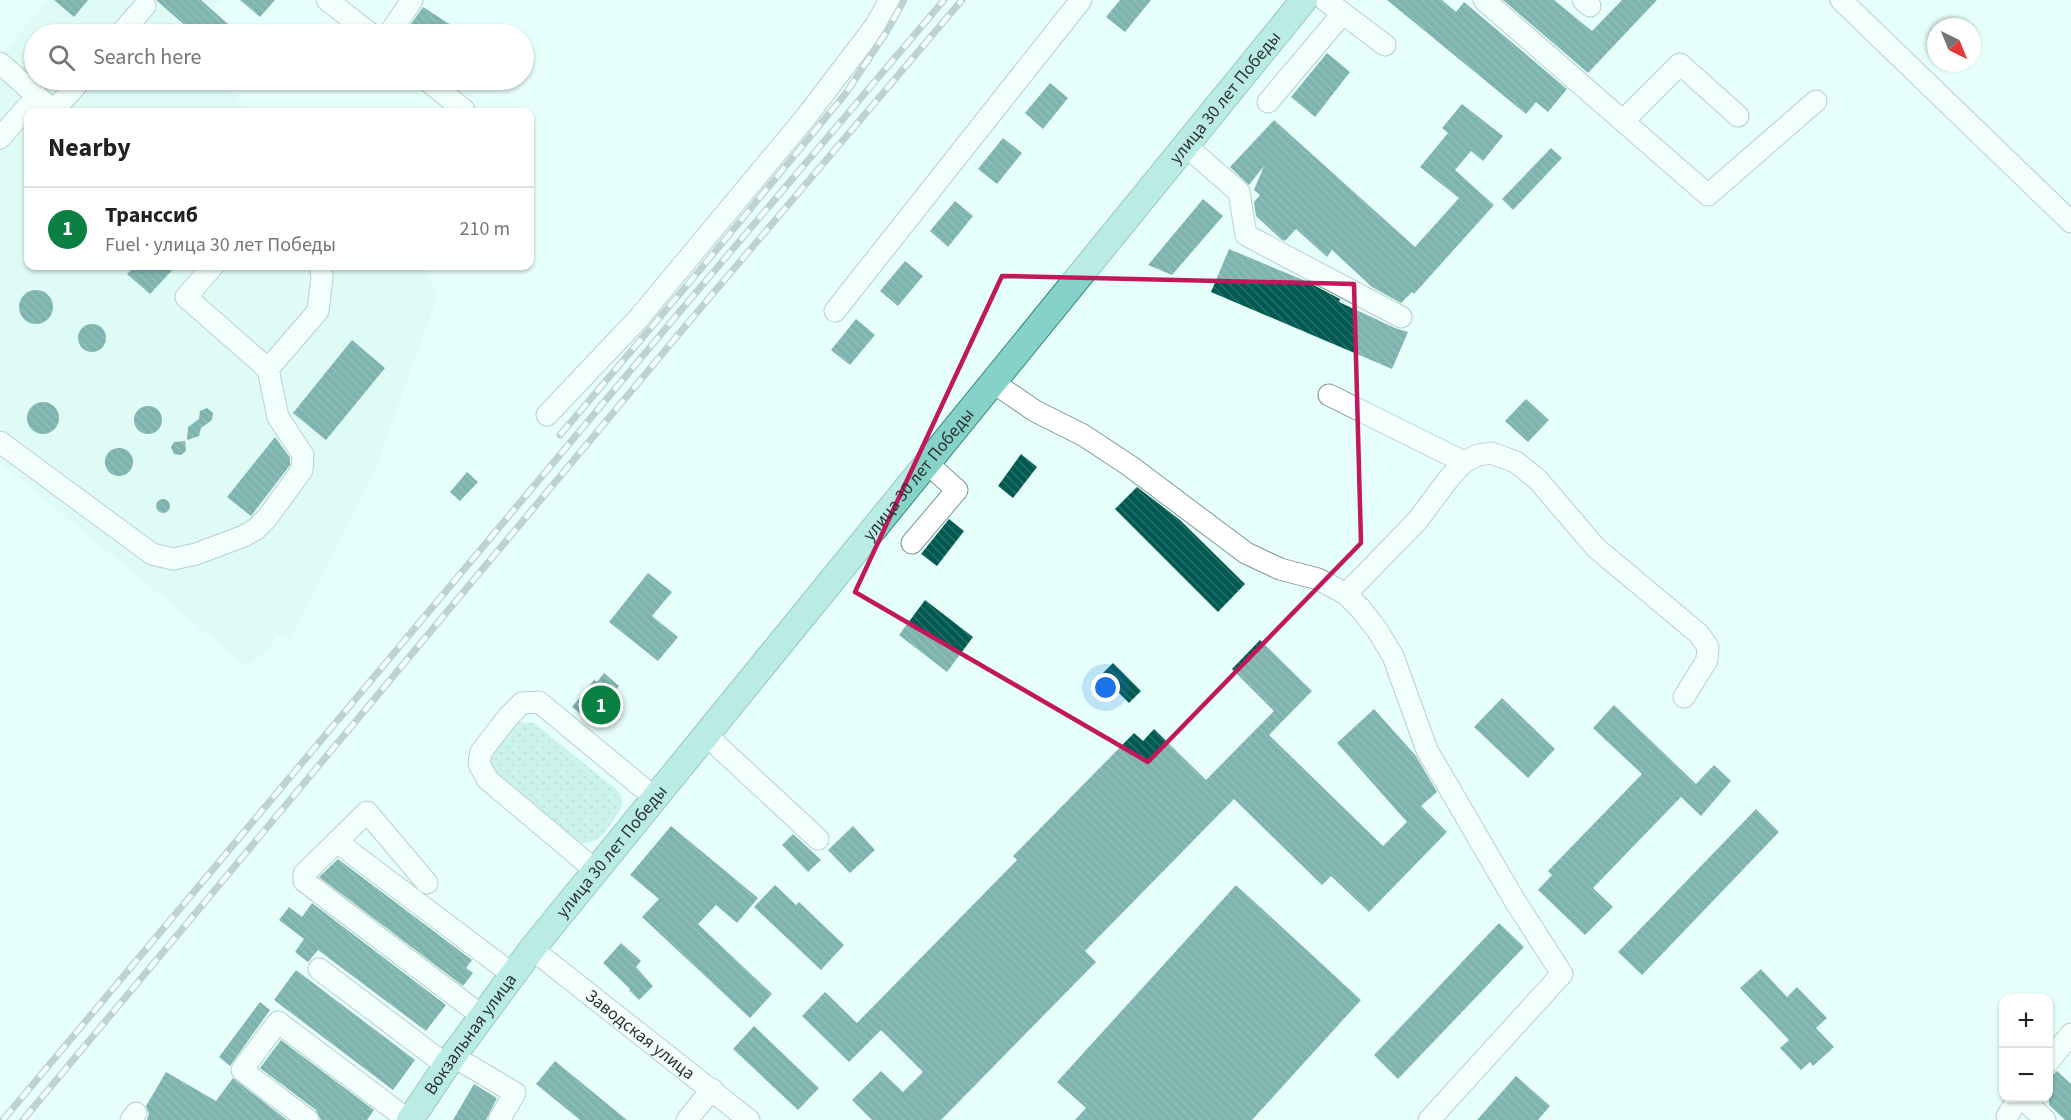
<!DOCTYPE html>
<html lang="en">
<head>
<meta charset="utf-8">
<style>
	:root { --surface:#fff; --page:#f2f2f2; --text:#222; --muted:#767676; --line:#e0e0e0; --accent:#0b8043 }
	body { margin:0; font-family:"Source Sans 3",sans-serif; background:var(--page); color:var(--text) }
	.controls { position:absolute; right:18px; bottom:18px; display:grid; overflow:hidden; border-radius:12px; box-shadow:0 2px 4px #0004 }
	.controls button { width:54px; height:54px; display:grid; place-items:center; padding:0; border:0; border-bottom:2px solid var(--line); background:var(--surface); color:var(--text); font:30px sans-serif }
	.compass { position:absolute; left:1927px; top:18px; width:54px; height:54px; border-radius:50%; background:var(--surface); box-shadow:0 2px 4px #0004; rotate:137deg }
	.you { position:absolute; left:1106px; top:688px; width:21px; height:21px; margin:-15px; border:4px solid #fff; border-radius:50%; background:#1a73e8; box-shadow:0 0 0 9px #1a73e833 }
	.badge { display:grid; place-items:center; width:39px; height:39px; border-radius:50%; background:var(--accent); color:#fff; font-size:20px; font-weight:700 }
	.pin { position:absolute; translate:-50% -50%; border:3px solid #fff; box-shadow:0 2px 6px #0006 }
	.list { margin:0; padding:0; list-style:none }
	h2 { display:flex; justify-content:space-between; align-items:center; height:78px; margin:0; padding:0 24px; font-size:26px }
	h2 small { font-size:20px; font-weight:400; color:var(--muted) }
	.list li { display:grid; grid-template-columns:39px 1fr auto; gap:18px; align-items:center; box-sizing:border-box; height:84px; padding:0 24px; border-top:2px solid var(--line) }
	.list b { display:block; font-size:22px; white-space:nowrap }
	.list p { margin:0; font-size:20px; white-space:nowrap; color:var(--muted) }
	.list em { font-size:20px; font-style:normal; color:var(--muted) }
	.icon { flex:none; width:33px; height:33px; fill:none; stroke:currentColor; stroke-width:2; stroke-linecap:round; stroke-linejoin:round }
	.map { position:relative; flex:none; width:2071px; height:1120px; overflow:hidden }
	.search { position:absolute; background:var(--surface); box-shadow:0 2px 4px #0004; left:24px; top:24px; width:510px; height:66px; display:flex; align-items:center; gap:15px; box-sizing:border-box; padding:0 21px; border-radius:33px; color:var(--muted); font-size:22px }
	.panel { position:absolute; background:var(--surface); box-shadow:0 2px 4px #0004; left:24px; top:108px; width:510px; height:162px; border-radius:12px }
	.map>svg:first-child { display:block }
</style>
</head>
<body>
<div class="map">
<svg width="2071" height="1120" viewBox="0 0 2071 1120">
	<defs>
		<pattern id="green-dots" width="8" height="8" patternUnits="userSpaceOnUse" patternTransform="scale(1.5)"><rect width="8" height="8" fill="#aae2d9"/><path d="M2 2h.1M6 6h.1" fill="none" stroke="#92c2bb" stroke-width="1.8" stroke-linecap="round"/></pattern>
		<pattern id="building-back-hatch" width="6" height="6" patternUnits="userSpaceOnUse" patternTransform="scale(1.5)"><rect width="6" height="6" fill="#005a51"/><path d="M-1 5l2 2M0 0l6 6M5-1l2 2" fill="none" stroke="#266f68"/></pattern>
	</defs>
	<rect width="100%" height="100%" fill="#e7fffb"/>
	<path fill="#d4f6f0" d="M48,0H221L213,9L233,27L226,34H34V80H216L254,112H28V266H425L437,298L377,465L291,640L277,635L271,648L247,667L0,463V56Z"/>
	<path fill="url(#green-dots)" d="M522,722L534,723L617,790L621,795L622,808C605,830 600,851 569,840L490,770L489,755L514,724Z"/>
	<g fill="url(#building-back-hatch)">
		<path d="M54,0H88L74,17Z"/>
		<path d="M156,0H201L229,25L220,34H182L188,28Z"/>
		<path d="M240,0H275L260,17Z"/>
		<path d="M1120,0H1151L1125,32L1106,17Z"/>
		<path d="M1387,0H1442L1456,12L1464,2L1567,89L1548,112L1536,102L1526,114Z"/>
		<path d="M1503,0H1554L1592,31L1622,0H1657L1588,73Z"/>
		<path d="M423,7L465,34H418L408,28Z"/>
		<path d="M1327,53L1350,72L1315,117L1291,97Z"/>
		<path d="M1050,83L1068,98L1043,129L1025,113Z"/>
		<path d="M1462,104L1503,136L1483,161L1471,151L1455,170L1494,205L1414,294L1412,292L1401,303L1372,287L1332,250L1327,257L1296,229L1285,241L1282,240L1256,216L1254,202L1260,195L1254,190L1264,166L1249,185L1230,167L1274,120L1415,247L1459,198L1420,167L1448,133L1442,128Z"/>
		<path d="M1003,138L1022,153L997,184L978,169Z"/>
		<path d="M1551,148L1562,158L1513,210L1502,199Z"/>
		<path d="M1203,199L1223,216L1172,275L1148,265Z"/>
		<path d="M955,201L973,216L948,247L930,231Z"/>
		<path d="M1229,249L1308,282L1340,299L1339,302L1395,328L1408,332L1392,369L1211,292Z"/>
		<path d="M905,261L923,276L898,306L880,291Z"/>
		<path d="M135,266H176L150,294L127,274Z"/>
		<circle cx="36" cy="307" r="17"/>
		<path d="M856,319L875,335L850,365L831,350Z"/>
		<circle cx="92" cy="338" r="14"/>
		<path d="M352,340L385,368L326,440L293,413Z"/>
		<path d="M1526,399L1549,420L1528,442L1505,421Z"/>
		<circle cx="43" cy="418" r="16"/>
		<circle cx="148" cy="420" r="14"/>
		<path d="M207,408L213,413L212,420L201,428L199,436L187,440L188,427L199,419L200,411Z"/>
		<path d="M275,437L290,458V465L251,516L227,497Z"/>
		<path d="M185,441L186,450L184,453L181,455L174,454L171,447L174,442Z"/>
		<circle cx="119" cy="462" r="14"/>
		<path d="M1021,454L1037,467L1013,498L998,486Z"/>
		<path d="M467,472L478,482L460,501L450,492Z"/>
		<path d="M1137,487L1180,520L1245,584L1218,612L1115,509Z"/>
		<circle cx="163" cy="506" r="7"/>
		<path d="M949,519L964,531L937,566L921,554Z"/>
		<path d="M648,573L672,592L652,616L678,637L658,661L609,622Z"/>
		<path d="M925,600L973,637L947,672L899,635Z"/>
		<path d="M1260,640L1312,691L1269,735L1383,846L1407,822L1337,743L1374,709L1416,756L1437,792L1421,806L1447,832L1369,912L1331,876L1322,885L1234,799L1085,951L1096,962L941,1120H872L852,1100L881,1071L903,1092L923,1072L881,1030L849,1062L802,1016L825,992L857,1023L1017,860L1013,856L1134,733L1143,741L1154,729L1206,780L1274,711L1232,669Z"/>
		<path d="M1113,663L1141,691L1129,703L1101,675Z"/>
		<path d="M604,673L619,686L613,694L617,698L595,725L572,707L594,680L597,682Z"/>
		<path d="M1502,698L1555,749L1528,778L1474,727Z"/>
		<path d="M1614,705L1696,784L1714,765L1731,781L1701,816L1681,797L1593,888L1613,907L1585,935L1538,890L1552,875L1548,871L1642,774L1593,728Z"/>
		<path d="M1756,809L1779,832L1642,975L1618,952Z"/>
		<path d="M671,826L758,898L737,923L716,905L698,924L772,994L750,1018L642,917L659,899L630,875Z"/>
		<path d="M853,826L875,850L850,873L828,850Z"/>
		<path d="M793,834L821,860L808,872L782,845Z"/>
		<path d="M338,859L472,960L466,968L473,973L463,986L319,877Z"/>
		<path d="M775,885L796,905L799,902L844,945L821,970L754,907Z"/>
		<path d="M1236,885L1361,1000L1252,1120H1075L1086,1108L1057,1082Z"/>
		<path d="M312,903L446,1005L426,1031L318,950L308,962L295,952L304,939L279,920L289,907L302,917Z"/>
		<path d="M1499,923L1524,947L1398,1079L1374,1055Z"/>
		<path d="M621,943L641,961L636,967L653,986L639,1000L629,990L630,989L603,963Z"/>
		<path d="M1761,969L1787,997L1797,987L1827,1018L1816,1028L1834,1047L1813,1066L1810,1062L1801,1070L1780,1048L1789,1040L1740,988Z"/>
		<path d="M296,970L415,1060L393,1090L274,1000Z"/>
		<path d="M260,1002L270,1010L230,1066L219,1057Z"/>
		<path d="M754,1026L819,1088L798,1110L733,1049Z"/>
		<path d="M281,1040L374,1110L367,1120H321L316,1110L260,1068Z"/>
		<path d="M555,1061L627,1120H580L536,1084Z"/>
		<path d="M2057,1071L2071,1084V1120H2065L2049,1105V1078Z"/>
		<path d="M166,1072L216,1101L233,1078L287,1120H147L149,1114L146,1106Z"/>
		<path d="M1516,1076L1550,1106L1538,1120H1477Z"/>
		<path d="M474,1084L497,1098L486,1120H453Z"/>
	</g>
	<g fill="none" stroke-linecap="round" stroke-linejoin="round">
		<defs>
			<g id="minor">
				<path d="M327,0L371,34"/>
				<path d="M1325,0L1385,45"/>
				<path d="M1484,0L1708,195L1816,101"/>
				<path d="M1583,0L1590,6"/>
				<path d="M1841,0L2071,222"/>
				<path d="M120,34L145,6"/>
				<path d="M389,34L412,0"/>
				<path d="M0,63L55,112"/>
				<path d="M427,80L464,110"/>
				<path d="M1268,102L1343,13"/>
				<path d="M54,110L81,80"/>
				<path d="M1624,120L1680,64L1738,116"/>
				<path d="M0,138L37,96"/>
				<path d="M1186,146L1239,192L1246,235L1401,317"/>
				<path d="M213,266L186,297L268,369L318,311L322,277L320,266"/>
				<path d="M835,311L1081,0"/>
				<path d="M994,383L1035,411L1083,435L1130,466L1246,553L1280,569L1318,579L1346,594L1360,608L1377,630L1393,656L1427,750L1515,901L1562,974L1429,1120"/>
				<path d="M1329,395L1464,462"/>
				<path d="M547,415L638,319L806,117L876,25L890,0"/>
				<path d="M0,442L152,554L173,559L196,554L244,536L256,529L267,518L302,470L303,455L278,417L268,369"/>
				<path d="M912,543L957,490L928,464"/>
				<path d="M1346,594L1417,521L1450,477L1464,462L1478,455L1491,453L1516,462L1538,480L1596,548L1699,634L1708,647L1707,660L1684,697"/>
				<path d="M706,735L818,839"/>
				<path d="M337,842L512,974"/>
				<path d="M595,870L488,780L479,764L481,752L508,717L522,703L539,702L655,798"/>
				<path d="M427,883L367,812L304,874V881L482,1016"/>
				<path id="s1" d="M532,949L749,1120"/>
				<path d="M319,969L446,1065"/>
				<path d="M453,1056L515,1093L499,1120"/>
				<path d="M2048,1062L2071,1034"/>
				<path d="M2022,1098L2045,1120"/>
				<path d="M2007,1116L2019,1098"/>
				<path d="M131,1120L136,1113"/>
				<path d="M308,1120L242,1070L278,1022L408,1120"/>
				<path d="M687,1120L712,1089"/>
			</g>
			<g id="major">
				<path id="s2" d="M410,1120L453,1056L532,949L1304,0"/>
			</g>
		</defs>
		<use href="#minor" stroke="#819794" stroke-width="23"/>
		<use href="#major" stroke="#32877d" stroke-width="28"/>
		<use href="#minor" stroke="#fff" stroke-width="21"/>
		<use href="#major" stroke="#86d2c9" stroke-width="26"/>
		<defs>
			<g id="rail">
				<path d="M560,435L699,271L846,93L887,31L904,0"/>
				<path d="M3,1120L682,309L944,0"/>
				<path d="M23,1120L693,317L962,0"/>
			</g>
		</defs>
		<use href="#rail" stroke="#8c9c99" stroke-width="7"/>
		<use href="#rail" stroke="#fff" stroke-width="4.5" stroke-dasharray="14" stroke-linecap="butt"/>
	</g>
	<path d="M0 0H2071V1120H0ZM1002,276L1354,284L1361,543L1148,762L855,592Z" fill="#e7fffb" fill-opacity=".55" fill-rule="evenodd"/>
	<path fill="none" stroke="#c2185b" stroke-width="4.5" stroke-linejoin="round" d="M1002,276L1354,284L1361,543L1148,762L855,592Z"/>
	<g text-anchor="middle" stroke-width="6" stroke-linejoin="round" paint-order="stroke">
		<g font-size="18" fill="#2b3432" stroke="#fff">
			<text dy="6" stroke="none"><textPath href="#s2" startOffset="1308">улица 30 лет Победы</textPath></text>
			<text dy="6" stroke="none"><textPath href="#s2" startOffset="822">улица 30 лет Победы</textPath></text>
			<text dy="6" stroke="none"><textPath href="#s2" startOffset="336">улица 30 лет Победы</textPath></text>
			<text dy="6" stroke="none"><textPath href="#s2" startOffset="105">Вокзальная улица</textPath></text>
			<text dy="6" stroke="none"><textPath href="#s1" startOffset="138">Заводская улица</textPath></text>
		</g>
	</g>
</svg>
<div class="controls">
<button>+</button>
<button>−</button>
</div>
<svg class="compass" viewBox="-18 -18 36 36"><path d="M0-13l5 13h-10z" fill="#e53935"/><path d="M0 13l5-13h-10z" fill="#767676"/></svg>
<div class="you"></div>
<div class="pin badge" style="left:601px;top:705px">1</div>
<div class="search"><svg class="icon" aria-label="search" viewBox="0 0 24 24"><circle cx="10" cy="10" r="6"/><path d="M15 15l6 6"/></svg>Search here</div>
<section class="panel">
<h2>Nearby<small></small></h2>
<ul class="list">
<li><span class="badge">1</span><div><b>Транссиб</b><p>Fuel · улица 30 лет Победы</p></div><em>210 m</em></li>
</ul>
</section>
</div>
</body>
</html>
